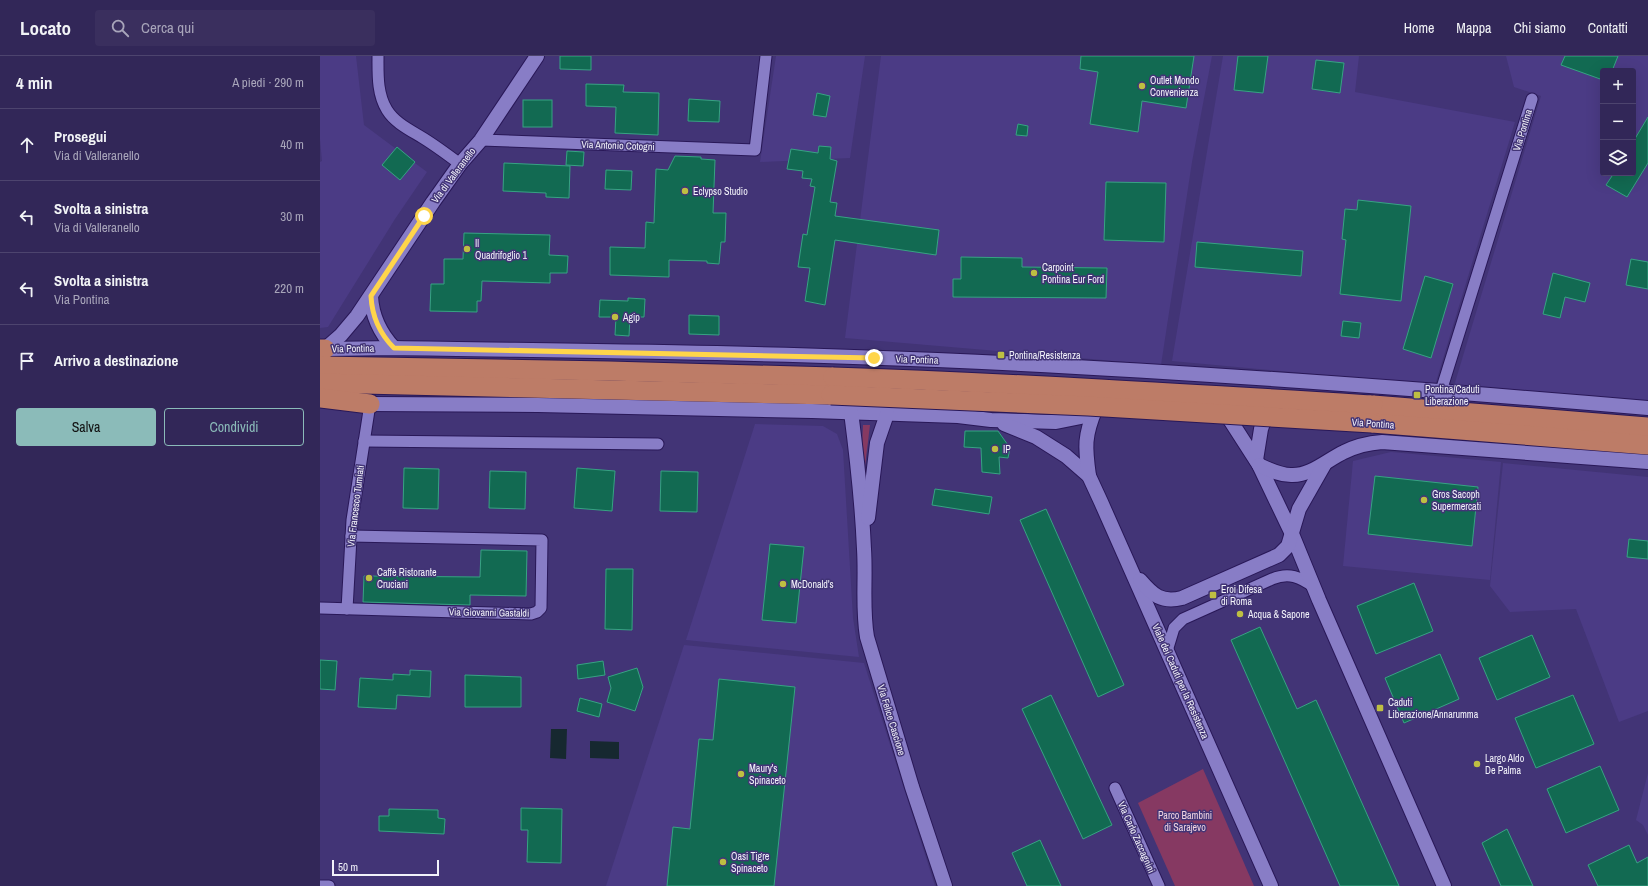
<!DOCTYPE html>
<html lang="it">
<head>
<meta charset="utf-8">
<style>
	:root { --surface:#322758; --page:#3a2f5e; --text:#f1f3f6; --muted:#a8a5ba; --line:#4d446e; --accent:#8bbbb9 }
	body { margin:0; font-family:"Archivo Narrow",sans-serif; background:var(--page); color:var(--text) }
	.controls { position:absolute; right:12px; top:12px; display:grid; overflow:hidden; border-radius:4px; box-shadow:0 4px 16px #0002 }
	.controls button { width:36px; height:36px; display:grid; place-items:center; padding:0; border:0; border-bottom:1px solid var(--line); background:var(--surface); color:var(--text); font:20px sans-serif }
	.scale { position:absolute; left:12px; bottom:10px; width:107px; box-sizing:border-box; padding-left:4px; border:2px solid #f2f2fa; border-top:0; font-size:11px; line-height:14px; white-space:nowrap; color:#f2f2fa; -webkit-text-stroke:3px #423476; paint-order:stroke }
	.stop { position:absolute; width:12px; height:12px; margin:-9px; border:3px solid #ffd54a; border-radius:50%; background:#fff }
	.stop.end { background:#ffd54a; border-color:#fff; box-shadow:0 1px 4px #0008 }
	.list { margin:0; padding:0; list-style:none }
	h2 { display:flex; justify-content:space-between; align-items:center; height:52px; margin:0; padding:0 16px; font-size:17px }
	h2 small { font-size:13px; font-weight:400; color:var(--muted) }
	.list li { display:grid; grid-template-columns:26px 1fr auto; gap:12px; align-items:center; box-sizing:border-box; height:72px; padding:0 16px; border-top:1px solid var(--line) }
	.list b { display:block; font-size:15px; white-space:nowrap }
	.list p { margin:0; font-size:13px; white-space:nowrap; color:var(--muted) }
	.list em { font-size:13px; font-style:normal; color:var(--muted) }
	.actions { display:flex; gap:8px; padding:12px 16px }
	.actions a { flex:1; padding:9px 0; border:1px solid var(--accent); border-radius:4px; text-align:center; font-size:14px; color:var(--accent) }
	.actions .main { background:var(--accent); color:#111 }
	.icon { flex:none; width:22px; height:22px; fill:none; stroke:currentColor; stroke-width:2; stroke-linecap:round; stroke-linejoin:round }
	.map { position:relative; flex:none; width:1328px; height:830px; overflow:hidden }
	header { display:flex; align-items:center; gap:24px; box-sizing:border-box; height:56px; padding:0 20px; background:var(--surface); border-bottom:1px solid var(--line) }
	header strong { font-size:19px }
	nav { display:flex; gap:22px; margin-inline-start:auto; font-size:14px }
	.search { width:280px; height:36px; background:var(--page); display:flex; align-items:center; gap:10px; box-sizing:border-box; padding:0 14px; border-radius:4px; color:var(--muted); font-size:15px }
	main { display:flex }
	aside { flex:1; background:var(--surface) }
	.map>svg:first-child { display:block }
</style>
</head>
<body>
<header>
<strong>Locato</strong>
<div class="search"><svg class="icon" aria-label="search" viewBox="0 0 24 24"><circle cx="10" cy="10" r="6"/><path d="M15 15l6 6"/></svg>Cerca qui</div>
<nav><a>Home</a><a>Mappa</a><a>Chi siamo</a><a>Contatti</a></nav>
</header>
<main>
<aside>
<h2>4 min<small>A piedi · 290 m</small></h2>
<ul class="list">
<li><svg class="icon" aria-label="ahead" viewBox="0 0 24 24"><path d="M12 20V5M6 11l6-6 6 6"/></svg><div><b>Prosegui</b><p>Via di Valleranello</p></div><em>40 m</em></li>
<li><svg class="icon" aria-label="left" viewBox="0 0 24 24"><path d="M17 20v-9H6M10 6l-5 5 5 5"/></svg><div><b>Svolta a sinistra</b><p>Via di Valleranello</p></div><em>30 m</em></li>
<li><svg class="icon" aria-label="left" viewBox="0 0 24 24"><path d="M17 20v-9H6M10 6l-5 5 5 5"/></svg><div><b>Svolta a sinistra</b><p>Via Pontina</p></div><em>220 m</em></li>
<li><svg class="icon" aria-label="arrive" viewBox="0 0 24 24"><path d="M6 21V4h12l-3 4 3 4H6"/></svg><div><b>Arrivo a destinazione</b></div></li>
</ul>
<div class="actions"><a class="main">Salva</a><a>Condividi</a></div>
</aside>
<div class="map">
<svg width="1328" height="830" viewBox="0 0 1328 830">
	<rect width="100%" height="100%" fill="#423476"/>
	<g fill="#4b3b85" fill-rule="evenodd">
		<path d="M0,0H36L44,69L107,116L75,163L8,271L0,272V106L2,105L0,83Z"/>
		<path d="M456,0H545L530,102L440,106Z"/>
		<path d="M561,0H892L872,106L841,309L525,282Z"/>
		<path d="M903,0H1039L1035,36L1195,66L1115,329L852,305Z"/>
		<path d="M1186,0H1328V346L1134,330L1221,40L1194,31ZM1283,15H1313V117H1283Z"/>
		<path d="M435,368L503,370L517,378L523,394L533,562L539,601L366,584Z"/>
		<path d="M1071,396L1181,406L1170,524L1023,510L1033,405Z"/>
		<path d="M1183,407L1328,421V655L1299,666L1256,553L1190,556L1170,530Z"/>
		<path d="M364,589L544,607L615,830H286Z"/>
		<path d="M1328,717V779L1323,769L1316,764Z"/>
	</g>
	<g fill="#863962">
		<path d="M543,369H550L545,410L543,409L542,392Z"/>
		<path d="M883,713L934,830H855L818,747Z"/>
	</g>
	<g fill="#162830">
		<path d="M231,673H247L246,703L230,702Z"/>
		<path d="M270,685L299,686V703L270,702Z"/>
	</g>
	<g fill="#126a52" stroke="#37a383">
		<path d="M240,0H271V14L240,13Z"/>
		<path d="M761,0H874L866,52L822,45L818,76L770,68L778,16L760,13Z"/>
		<path d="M918,0H948L943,37L914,34Z"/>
		<path d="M1245,0H1298L1292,15H1283V24L1241,9Z"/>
		<path d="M996,4L1024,7L1020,37L992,33Z"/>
		<path d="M266,28L304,29L303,36L339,37L338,79L295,77L296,51L266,50Z"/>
		<path d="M497,37L510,40L506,61L493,59Z"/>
		<path d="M369,43L400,45L399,66L368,65Z"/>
		<rect x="203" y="44" width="29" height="27"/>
		<path d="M1328,61V107L1307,141L1286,129L1294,117H1313V86Z"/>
		<path d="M698,68L708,70L707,80L696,79Z"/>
		<path d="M499,90L511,91L510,103L517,105L510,146L517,147L515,160L619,174L616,199L515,184L505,249L485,245L490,212L478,211L483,178L487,179L495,131L490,130L492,123L482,122L483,115L467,113L471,93L498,97Z"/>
		<path d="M77,91L95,106L80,124L62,109Z"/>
		<path d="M247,95L264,96L263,110L246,109Z"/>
		<path d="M355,100L381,101V103L395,104L393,157H406L405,186H401L399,208L387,207V205L349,204V221L290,219V191L325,192L326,166L334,167L336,113L348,114Z"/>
		<path d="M184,107L250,110L249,142L226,141V137L183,135Z"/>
		<path d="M286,114L312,115L311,134L285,133Z"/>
		<path d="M786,126L846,127L844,186L784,184Z"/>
		<path d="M1038,144L1091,150L1081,245L1020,238L1026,184L1022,183L1025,153L1037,154Z"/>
		<path d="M144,177L230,179L229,199L248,200L247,217H230V227L162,225L161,245H157V256L110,255L111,228H124V203H143Z"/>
		<path d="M877,186L983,195L981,220L875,211Z"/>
		<path d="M641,201L702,202V211L787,212L786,242L633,241V223H641Z"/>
		<path d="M1311,203L1328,206V233L1306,229Z"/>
		<path d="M1233,217L1270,227L1265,246L1245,241L1240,262L1223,258Z"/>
		<path d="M1105,220L1133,228L1111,302L1083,293Z"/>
		<path d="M308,242L325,243L324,261H310L309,280L295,279L296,261H279L280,244L308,245Z"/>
		<path d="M369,259L399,260V279L369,278Z"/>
		<path d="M1023,265L1041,267L1039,282L1021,280Z"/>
		<path d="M645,375H678L690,392L688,402L679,401L680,418L662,416L661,392L644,391Z"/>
		<path d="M84,412L119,413L118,453L83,452Z"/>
		<path d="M257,412L295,415L292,455L254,452Z"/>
		<path d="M170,415L206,416L205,453L169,452Z"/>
		<path d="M341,415L378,416L377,456L340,455Z"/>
		<path d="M1055,420L1158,431L1152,490L1048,478Z"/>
		<path d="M615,433L672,441L669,458L612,449Z"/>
		<path d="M726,453L804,629L778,641L700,464Z"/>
		<path d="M1309,483L1328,485V503L1307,501Z"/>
		<path d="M450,488L484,491L476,567L442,564Z"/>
		<path d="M161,494L207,495L206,540L150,539V549L43,546L44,520L160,521Z"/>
		<path d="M286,513H313L312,574L285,573Z"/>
		<path d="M1094,527L1113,575L1056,598L1037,550Z"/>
		<path d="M940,571L977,653L996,644L1079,830H1020L911,584Z"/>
		<path d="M1212,579L1230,621L1177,644L1159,602Z"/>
		<path d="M1120,598L1139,643L1084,667L1065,622Z"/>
		<path d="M0,604L17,605L15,634L0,633Z"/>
		<path d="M283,605L285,619L258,623L257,609Z"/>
		<path d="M317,612L323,631L315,655L287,646L291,632L288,621Z"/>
		<path d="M90,614L111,615L110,641L77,639L76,653L38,651L40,622L73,624V618L90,619Z"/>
		<path d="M145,619L201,621V651H145Z"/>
		<path d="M399,623L475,631L454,830H347L353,771L370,773L379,683L393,684Z"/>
		<path d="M731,639L792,769L763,783L702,653Z"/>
		<path d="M1253,639L1274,688L1216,712L1195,662Z"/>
		<path d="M260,642L282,648L279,661L257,655Z"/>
		<path d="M1280,710L1299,754L1246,777L1227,733Z"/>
		<path d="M201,752L242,753L241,807L207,806L208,774H201Z"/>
		<path d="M69,753L118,754V762L125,763L124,778L59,775V760H69Z"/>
		<path d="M1187,773L1213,830H1181L1162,787Z"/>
		<path d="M720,784L741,830H707L692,797Z"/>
		<path d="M1309,789L1317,807L1328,801V830H1278L1268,809Z"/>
	</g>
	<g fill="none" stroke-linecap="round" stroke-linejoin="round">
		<defs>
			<g id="minor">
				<path d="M58,0C58,18 57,38 67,54C75,67 90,74 103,82C116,90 128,99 140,108"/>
				<path d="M161,84L435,94L446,0"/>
				<path d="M1121,335L1212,43"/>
				<path d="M44,385L338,388"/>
				<path d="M0,552L211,558L217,556L221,552L222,484L31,480"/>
				<path d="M27,553L32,464L50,348"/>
				<path d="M847,595L854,572L863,563L952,523C969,516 980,521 994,531"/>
				<path d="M795,732L839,830"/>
				<path d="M0,830H9"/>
			</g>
			<g id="tertiary">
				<path d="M51,240C52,261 60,277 74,292"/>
				<path d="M5,293L74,292C255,295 436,296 617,304C854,314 1091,332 1328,352"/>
				<path d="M5,293L21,279L37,260L113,146L140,108L161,84L217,0"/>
				<path d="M50,348L218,349L492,355L638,360L671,364L736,366L761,361L776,352"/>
				<path d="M903,353L939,409L972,478L999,544L1124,830"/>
				<path d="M531,356C537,402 542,447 544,493C546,523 542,552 547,581L592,731L625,830"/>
				<path d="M684,368L716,381L746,400L769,420L781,446L951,830"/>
				<path d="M936,404L941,373L948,352"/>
				<path d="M939,409C950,414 960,419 971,419C991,420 1007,404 1024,396C1036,390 1049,387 1062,386L1328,406"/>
				<path d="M769,420C765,391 764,380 776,352"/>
				<path d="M548,462L557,387L567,358"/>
				<path d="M820,524C833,539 841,547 862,542L959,499L968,490L979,453L1004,409"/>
			</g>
			<g id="trunk">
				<path d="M0,293H5"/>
				<path d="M0,310L289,315L513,321"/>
				<path d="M0,327L511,339"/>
				<path d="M0,342L50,348"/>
				<path d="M1053,349L1328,371"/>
				<path d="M1052,367L1328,389"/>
			</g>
		</defs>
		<use href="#minor" stroke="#291858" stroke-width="13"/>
		<use href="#tertiary" stroke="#291858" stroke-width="16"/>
		<use href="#trunk" stroke="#291858" stroke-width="21"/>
		<use href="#minor" stroke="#887dc6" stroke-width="11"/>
		<use href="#tertiary" stroke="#887dc6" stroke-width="14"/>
		<use href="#trunk" stroke="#bd7c67" stroke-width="19"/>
		<defs>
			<g id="trunk-bridge">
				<path d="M513,321C694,327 873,338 1053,349"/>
				<path d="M511,339L768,350L1052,367"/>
			</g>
		</defs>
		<use href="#trunk-bridge" stroke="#291858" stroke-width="21" stroke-linecap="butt"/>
		<use href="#trunk-bridge" stroke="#bd7c67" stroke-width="19"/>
	</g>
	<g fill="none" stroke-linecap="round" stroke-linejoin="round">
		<path stroke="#ffd54a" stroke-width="5" d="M104,160L51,240C52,261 59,277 74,292L554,302"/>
	</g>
	<g fill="#bebf42" stroke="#423476" stroke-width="1.5">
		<circle cx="822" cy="30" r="4"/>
		<circle cx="365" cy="135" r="4"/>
		<circle cx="147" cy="193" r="4"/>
		<circle cx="714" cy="217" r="4"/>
		<circle cx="295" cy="261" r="4"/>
		<rect x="677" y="295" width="8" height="8" rx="2"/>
		<rect x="1093" y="335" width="8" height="8" rx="2"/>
		<circle cx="675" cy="393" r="4"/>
		<circle cx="1104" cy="444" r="4"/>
		<circle cx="49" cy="522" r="4"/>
		<circle cx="463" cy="528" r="4"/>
		<rect x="889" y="535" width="8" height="8" rx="2"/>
		<circle cx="920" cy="558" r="4"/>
		<rect x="1056" y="648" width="8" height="8" rx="2"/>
		<circle cx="1157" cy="708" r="4"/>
		<circle cx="421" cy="718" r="4"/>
		<circle cx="403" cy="806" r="4"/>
	</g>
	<g text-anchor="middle" stroke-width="3" stroke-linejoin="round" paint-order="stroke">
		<g font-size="10" fill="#f2f2fa" stroke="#423476" text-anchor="start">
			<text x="830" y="28">Outlet Mondo<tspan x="830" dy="12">Convenienza</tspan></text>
			<text x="373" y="139">Eclypso Studio</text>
			<text x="155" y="191">Il<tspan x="155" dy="12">Quadrifoglio 1</tspan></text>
			<text x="722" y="215">Carpoint<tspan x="722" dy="12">Pontina Eur Ford</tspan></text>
			<text x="303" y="265">Agip</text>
			<text x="689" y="303">Pontina/Resistenza</text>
			<text x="1105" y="337">Pontina/Caduti<tspan x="1105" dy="12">Liberazione</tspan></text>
			<text x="683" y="397">IP</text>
			<text x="1112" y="442">Gros Sacoph<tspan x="1112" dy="12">Supermercati</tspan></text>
			<text x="57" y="520">Caffè Ristorante<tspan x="57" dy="12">Cruciani</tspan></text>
			<text x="471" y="532">McDonald's</text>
			<text x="901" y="537">Eroi Difesa<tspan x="901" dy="12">di Roma</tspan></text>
			<text x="928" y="562">Acqua &amp; Sapone</text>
			<text x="1068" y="650">Caduti<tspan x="1068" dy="12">Liberazione/Annarumma</tspan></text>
			<text x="1165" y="706">Largo Aldo<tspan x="1165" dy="12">De Palma</tspan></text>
			<text x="429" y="716">Maury's<tspan x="429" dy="12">Spinaceto</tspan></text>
			<text x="411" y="804">Oasi Tigre<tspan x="411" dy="12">Spinaceto</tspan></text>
		</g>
		<g font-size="10" fill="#f2f2fa" stroke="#423476">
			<text transform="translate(1202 74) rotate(-73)" y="4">Via Pontina</text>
			<text transform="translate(298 89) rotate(2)" y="4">Via Antonio Cotogni</text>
			<text transform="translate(133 119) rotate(-53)" y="4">Via di Valleranello</text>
			<text transform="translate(33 292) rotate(-1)" y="4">Via Pontina</text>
			<text transform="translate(597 303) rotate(2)" y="4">Via Pontina</text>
			<text transform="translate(1053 367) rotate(4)" y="4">Via Pontina</text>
			<text transform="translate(35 450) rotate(-83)" y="4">Via Francesco Tumiati</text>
			<text transform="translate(169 556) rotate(1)" y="4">Via Giovanni Gastaldi</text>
			<text transform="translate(861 625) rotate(66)" y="4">Viale dei Caduti per la Resistenza</text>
			<text transform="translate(572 664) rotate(73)" y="4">Via Felice Cascione</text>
			<text transform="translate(817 781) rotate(66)" y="4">Via Carlo Zaccagnini</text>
		</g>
		<g font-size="10" fill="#f0d4e0" stroke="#423476">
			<text x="865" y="763">Parco Bambini<tspan x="865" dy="12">di Sarajevo</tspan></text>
		</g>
	</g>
</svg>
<div class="controls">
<button>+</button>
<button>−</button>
<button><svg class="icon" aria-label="layers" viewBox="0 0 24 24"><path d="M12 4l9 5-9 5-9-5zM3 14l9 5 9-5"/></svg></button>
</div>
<div class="scale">50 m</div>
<div class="stop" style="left:104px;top:160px"></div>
<div class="stop end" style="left:554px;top:302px"></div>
</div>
</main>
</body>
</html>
